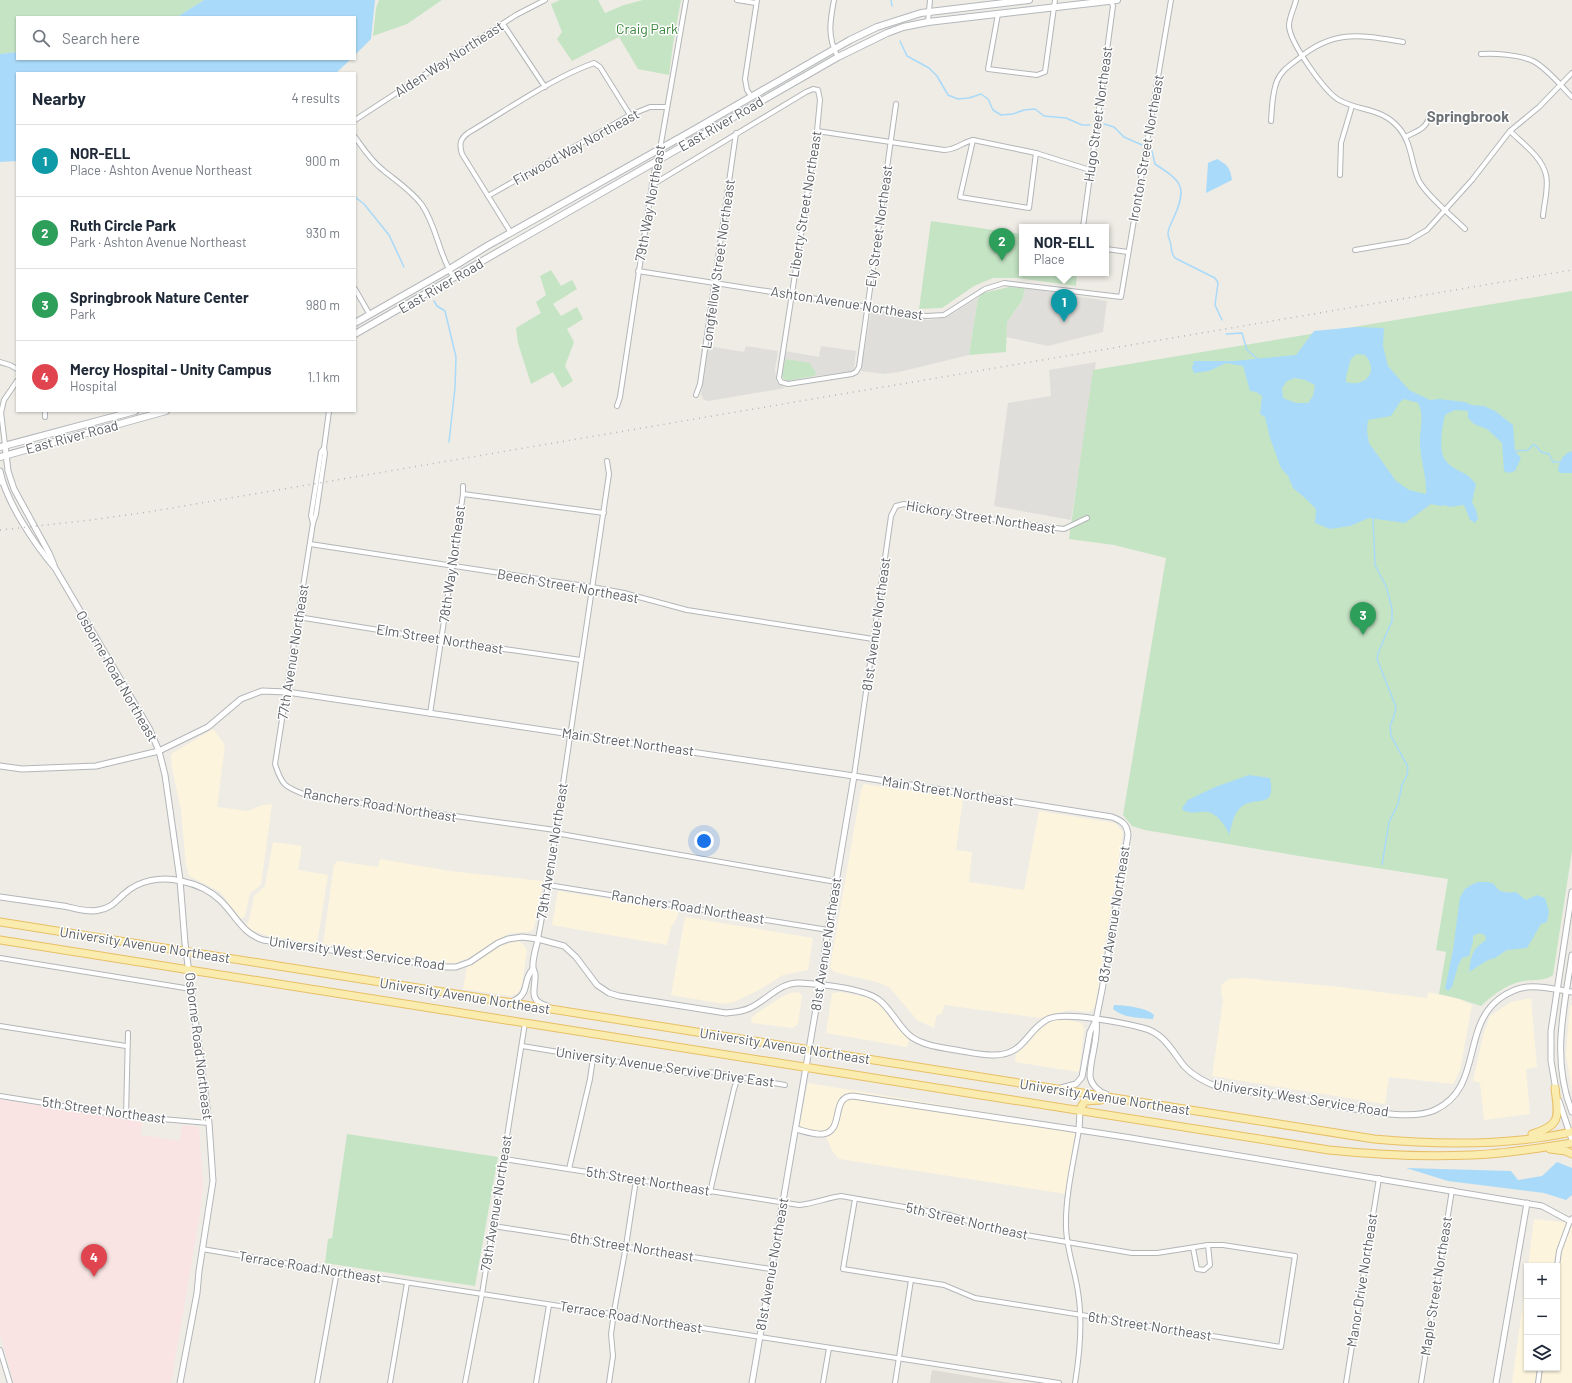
<!DOCTYPE html>
<html lang="en">
<head>
<meta charset="utf-8">
<style>
	:root { --surface:#fff; --page:#f2f2f3; --text:#1f2937; --muted:#747a83; --line:#e0e1e3; --accent:#7c3aed }
	body { margin:0; font-family:Barlow,sans-serif; background:var(--page); color:var(--text) }
	.controls { position:absolute; right:12px; bottom:12px; display:grid; overflow:hidden; border-radius:0px; box-shadow:0 1px 3px #0004 }
	.controls button { width:36px; height:36px; display:grid; place-items:center; padding:0; border:0; border-bottom:1px solid var(--line); background:var(--surface); color:var(--text); font:20px sans-serif }
	.you { position:absolute; left:704px; top:841px; width:14px; height:14px; margin:-10px; border:3px solid #fff; border-radius:50%; background:#1a73e8; box-shadow:0 0 0 6px #1a73e833 }
	.badge { display:grid; place-items:center; width:26px; height:26px; border-radius:50%; background:var(--accent); color:#fff; font-size:13px; font-weight:700 }
	.pin { position:absolute; translate:-50% -33px; filter:drop-shadow(0 1px 2px #0008) }
	.pin::after { content:''; position:absolute; top:21px; width:14px; height:12px; background:inherit; clip-path:polygon(0 0,100% 0,50% 100%) }
	.popup { position:absolute; left:1019px; top:224px; width:90px; height:52px; box-sizing:border-box; display:grid; place-content:center; border-radius:0px; background:var(--surface); filter:drop-shadow(0 1px 3px #0005); font-size:13px; white-space:nowrap; color:var(--muted) }
	.popup b { font-size:15px; color:var(--text) }
	.popup::after { content:''; position:absolute; left:50%; top:100%; margin-left:-8px; border:8px solid transparent; border-top-color:var(--surface) }
	.list { margin:0; padding:0; list-style:none }
	h2 { display:flex; justify-content:space-between; align-items:center; height:52px; margin:0; padding:0 16px; font-size:17px }
	h2 small { font-size:13px; font-weight:400; color:var(--muted) }
	.list li { display:grid; grid-template-columns:26px 1fr auto; gap:12px; align-items:center; box-sizing:border-box; height:72px; padding:0 16px; border-top:1px solid var(--line) }
	.list b { display:block; font-size:15px; white-space:nowrap }
	.list p { margin:0; font-size:13px; white-space:nowrap; color:var(--muted) }
	.list em { font-size:13px; font-style:normal; color:var(--muted) }
	.icon { flex:none; width:22px; height:22px; fill:none; stroke:currentColor; stroke-width:2; stroke-linecap:round; stroke-linejoin:round }
	.map { position:relative; flex:none; width:1572px; height:1383px; overflow:hidden }
	.search { position:absolute; background:var(--surface); box-shadow:0 1px 3px #0004; left:16px; top:16px; width:340px; height:44px; display:flex; align-items:center; gap:10px; box-sizing:border-box; padding:0 14px; border-radius:0px; color:var(--muted); font-size:15px }
	.panel { position:absolute; background:var(--surface); box-shadow:0 1px 3px #0004; left:16px; top:72px; width:340px; height:340px; border-radius:0px }
	.map>svg:first-child { display:block }
</style>
</head>
<body>
<div class="map">
<svg width="1572" height="1383" viewBox="0 0 1572 1383">
	<rect width="100%" height="100%" fill="#eeece5"/>
	<g fill="#fcf4dd">
		<path d="M213,729L225,745L217,807L248,811L263,805L272,804L261,885L250,893L245,916L241,919L220,892L189,876L186,865L181,811L172,768L171,754Z"/>
		<path d="M864,784L963,798L956,850L972,852L969,882L1024,890L1039,811L1115,823L1123,832L1095,1008L1088,1012L1070,1010L1040,1018L944,1005L942,1014L937,1015L934,1028L917,1020L890,988L877,982L834,972L830,967L861,790Z"/>
		<path d="M273,842L302,846L298,870L328,875L317,944L267,936L252,930L246,925L249,921L254,896L265,886Z"/>
		<path d="M380,859L450,871L543,881L537,916L533,930L527,932L510,933L499,939L472,956L456,963L446,964L323,944L334,865L337,861L378,867Z"/>
		<path d="M558,891L679,910L677,918L671,927L667,945L552,925Z"/>
		<path d="M685,917L813,938L808,970L783,975L757,991L734,1002L724,1004L671,995Z"/>
		<path d="M518,941L524,945L527,951L522,984L518,993L511,996L463,989L467,966L497,947Z"/>
		<path d="M1244,978L1340,987L1427,998L1428,992L1459,999L1472,1005L1460,1070L1453,1084L1389,1077L1385,1104L1212,1076L1223,1001L1221,991L1222,984L1229,979Z"/>
		<path d="M798,992L802,995L798,1024L793,1028L752,1023L751,1018L757,1013L780,998L790,993Z"/>
		<path d="M841,992L861,996L872,999L881,1006L895,1025L909,1040L907,1047L826,1033L832,993Z"/>
		<path d="M1531,998L1537,1067L1526,1069L1530,1114L1484,1120L1480,1083L1473,1081L1483,1036L1490,1016L1511,1002Z"/>
		<path d="M1572,1005V1089L1566,1055L1570,1006Z"/>
		<path d="M1053,1020H1067L1082,1023L1084,1030L1079,1072L1015,1062L1016,1054L1027,1045L1037,1032Z"/>
		<path d="M808,1083L1076,1127L1066,1194L839,1159L833,1152L826,1137L798,1133Z"/>
		<path d="M1534,1219L1572,1223V1383H1512L1527,1273V1368H1557V1266H1528Z"/>
	</g>
	<g fill="#e0deda">
		<path d="M1025,288L1107,301L1103,332L1048,346L1006,337L1007,322L1022,302Z"/>
		<path d="M978,298L969,355L899,372L884,374L861,371L871,311L928,320L947,317Z"/>
		<path d="M708,346L744,352L746,346L778,351L775,370L777,382L785,388L709,401L704,400L701,394Z"/>
		<path d="M821,346L856,351L854,369L850,372L815,376L816,373L785,359V351L819,357Z"/>
		<path d="M1096,362L1071,520L994,506L1008,403L1051,396L1049,370Z"/>
	</g>
	<path fill="#dedbd4" d="M932,1370L1011,1383H930Z"/>
	<path fill="#fae4e3" d="M0,1099L142,1122L141,1135L180,1141L182,1125L199,1127L203,1185L199,1220L171,1383H14L0,1334Z"/>
	<g fill="#c5e4c4">
		<path d="M0,0H204L177,17H17V52L0,54Z"/>
		<path d="M379,0H442L407,24L373,36L376,8Z"/>
		<path d="M560,0H598L605,13L624,5L643,0H681L673,44L669,75L638,69L619,37L572,61L557,39L562,32L551,4Z"/>
		<path d="M931,221L1022,234V273H1077L1076,286L1018,278H993L974,286L942,308L919,309Z"/>
		<path d="M551,270L561,286L572,280L577,289L553,304L561,316L577,307L583,319L567,329L574,342L565,366L573,381L562,388L553,372L531,384L518,343L516,328L541,313L536,302L546,295L540,276Z"/>
		<path d="M1009,287L1025,288L1022,301L1007,322L1006,352L969,355L978,298L983,293Z"/>
		<path d="M1572,291V851L1553,975C1544,982 1529,979 1519,982C1504,986 1492,996 1481,1006L1460,999L1439,994L1446,952L1436,950L1448,879L1299,856L1145,830L1132,826L1123,815L1166,558L1114,545L1069,539L1093,370Z"/>
		<path d="M785,359L810,363L816,373L815,376L787,381L782,377Z"/>
		<path d="M347,1134L498,1157L475,1286L325,1263L328,1239L332,1238Z"/>
	</g>
	<g fill="#aadaf9" fill-rule="evenodd">
		<path d="M204,0H375L371,39L355,55V17H177Z"/>
		<path d="M17,52V59H351L336,73H17V161L0,162V54Z"/>
		<path d="M1217,159C1228,165 1230,168 1232,180L1206,193L1208,163Z"/>
		<path d="M1357,327L1384,328L1383,346L1388,366L1409,390L1430,400L1439,399L1465,402L1471,405L1484,406L1495,411L1513,425L1515,451L1521,458L1515,471L1509,473L1504,471L1502,443L1487,429L1474,424L1468,418V411L1455,410L1445,415C1442,427 1438,452 1446,461C1452,468 1460,471 1467,475C1471,478 1473,481 1476,484L1472,502L1476,510L1478,519L1475,523L1470,520L1464,505L1449,507L1445,505L1441,506L1431,504L1405,523L1369,518L1350,526L1330,529L1315,523L1316,509L1305,498L1293,488L1288,476L1281,468L1270,438L1265,417L1260,414L1262,396L1256,392L1250,391L1243,366L1226,363L1209,371L1194,373L1192,368L1194,361H1234L1296,355L1314,331ZM1357,354L1365,355C1379,370 1367,388 1346,382V377L1351,359ZM1295,378L1305,380L1315,385L1313,396L1308,403H1296L1283,398L1282,388L1287,381ZM1404,399L1418,403C1425,416 1419,431 1420,446C1421,462 1427,478 1426,494L1409,490L1396,481L1369,443L1367,431L1368,420L1391,416L1400,402Z"/>
		<path d="M1572,451V473H1561L1558,471C1559,461 1563,454 1572,451Z"/>
		<path d="M1249,775L1270,778C1277,811 1254,795 1241,807C1232,816 1233,823 1229,835C1227,827 1217,814 1208,812C1199,811 1192,815 1183,810L1182,808L1188,800L1215,787Z"/>
		<path d="M1478,882H1488L1494,884C1499,893 1506,893 1516,892L1526,900L1537,895L1545,898L1549,912L1547,922L1541,924L1527,948L1507,950L1495,958L1488,960L1469,972C1470,964 1471,952 1478,946C1481,944 1483,942 1486,940L1485,935L1479,933L1473,936V941L1469,956L1462,958L1458,966L1452,987L1448,991L1445,988L1446,984L1453,950L1460,897L1465,889L1471,885Z"/>
		<path d="M1114,1005C1124,1005 1148,1008 1154,1015L1153,1019C1140,1018 1123,1018 1113,1009Z"/>
		<path d="M1557,1162L1572,1168V1195L1566,1200L1544,1193L1448,1181L1406,1168L1511,1171L1518,1180L1542,1176Z"/>
	</g>
	<g fill="none" stroke-linecap="round" stroke-linejoin="round">
		<g stroke="#aadaf9" stroke-width="1.5">
			<path d="M891,0L892,6"/>
			<path d="M900,41L907,56L929,68L937,76L948,95L958,99L969,98L981,94L988,99L993,110L1001,115L1013,114L1024,110L1035,109L1044,116L1066,118L1082,125H1090"/>
			<path d="M1104,124L1114,127L1124,137L1142,145"/>
			<path d="M1152,151L1155,164C1181,181 1188,186 1174,217C1172,222 1168,228 1168,234C1168,238 1171,242 1171,246C1172,252 1171,253 1175,258L1215,278L1218,283L1215,305L1222,320"/>
			<path d="M355,197L364,204L389,235L404,267"/>
			<path d="M434,301L437,306L445,311L456,357L455,388L449,442"/>
			<path d="M1226,334L1242,333L1247,350L1258,359"/>
			<path d="M1515,451L1528,450L1533,445H1535L1541,452L1549,454L1553,462H1559"/>
			<path d="M1373,518L1375,565L1386,586L1392,609V621L1378,653L1377,659L1396,707L1394,716L1390,726L1391,736L1408,767L1407,775L1402,785L1398,804L1389,822L1382,865"/>
		</g>
		<defs>
			<g id="minor">
				<path d="M737,0L756,3"/>
				<path d="M834,0C830,21 827,38 838,57"/>
				<path d="M1296,0C1294,9 1289,17 1289,26C1290,43 1325,92 1339,100C1361,112 1381,107 1399,128C1412,143 1411,164 1419,181C1427,196 1453,217 1465,229"/>
				<path d="M998,14L988,69L1037,75L1045,72L1055,0"/>
				<path d="M928,22L930,0"/>
				<path d="M503,24L545,87"/>
				<path d="M1481,54C1495,53 1520,55 1533,61C1547,68 1561,86 1572,97"/>
				<path d="M751,96L747,90L745,79L757,0"/>
				<path d="M355,120L516,15L545,0"/>
				<path d="M1271,121C1272,108 1272,93 1277,81C1281,71 1290,65 1298,59C1334,29 1360,35 1403,42"/>
				<path d="M817,131L944,150C956,150 963,142 973,140L1036,153L1090,170"/>
				<path d="M1510,131C1522,143 1542,157 1546,175C1549,187 1544,203 1543,216"/>
				<path d="M355,137C363,148 371,161 383,170C396,181 411,190 422,205C437,227 439,256 454,278"/>
				<path d="M1405,137C1420,130 1426,129 1431,113"/>
				<path d="M973,140L960,197L1029,208L1036,153"/>
				<path d="M1340,175L1341,143L1352,106"/>
				<path d="M652,185L806,92L813,89L818,90L820,100L817,131L779,378L781,382L788,384L852,374L856,372L859,367L896,104"/>
				<path d="M488,196L630,115L650,107H666"/>
				<path d="M1083,227L1113,6L1111,1"/>
				<path d="M511,233L462,154C459,144 460,139 468,133C507,110 552,78 594,63L600,67L630,115"/>
				<path d="M1106,249L1128,252"/>
				<path d="M1355,250L1408,241L1427,230L1472,180L1510,131L1539,107L1572,73"/>
				<path d="M638,271L926,316L944,315L985,289L1004,283L1121,297L1171,0"/>
				<path d="M355,289L370,315"/>
				<path d="M0,362L10,365L17,369"/>
				<path d="M696,395L700,384L736,133"/>
				<path d="M617,406L620,397L652,185L656,162L660,149L686,0"/>
				<path d="M45,411V417"/>
				<path d="M329,411L324,448L325,453L316,514L313,523L275,764C282,786 285,787 306,795L555,830"/>
				<path d="M1,412L5,445"/>
				<path d="M0,417L4,400L17,381"/>
				<path d="M463,494L604,513"/>
				<path d="M313,523L311,516L321,452L324,448"/>
				<path d="M310,544L592,587L624,593L687,610L873,639"/>
				<path d="M298,617L441,640L581,660"/>
				<path d="M430,714L463,494V486"/>
				<path d="M854,776L891,516L896,506L904,504L1015,523L1064,529L1087,518"/>
				<path d="M555,833L836,882"/>
				<path d="M548,885L828,930"/>
				<path d="M538,939L548,885L609,474L607,461"/>
				<path d="M0,958L191,989"/>
				<path d="M0,1026L126,1046"/>
				<path d="M522,1046L699,1075C710,1069 728,1074 737,1080L745,1078L785,1085"/>
				<path d="M0,1096L126,1116L209,1123"/>
				<path d="M126,1116L128,1033"/>
				<path d="M504,1159L799,1205C813,1204 826,1198 841,1196L950,1215L996,1230L1132,1253H1157L1208,1245H1223L1295,1256L1281,1347L975,1298L944,1285L843,1269L855,1199"/>
				<path d="M569,1169L590,1079L593,1058"/>
				<path d="M710,1192L734,1089L737,1080"/>
				<path d="M493,1226L771,1269"/>
				<path d="M1193,1248L1197,1269L1204,1270L1210,1265L1208,1245"/>
				<path d="M202,1249L320,1269L1059,1383"/>
				<path d="M1557,1266L1559,1251L1570,1221"/>
				<path d="M0,1350L10,1383"/>
				<path d="M317,1383L337,1271"/>
				<path d="M390,1383L407,1283"/>
				<path d="M465,1383L482,1294L525,1023"/>
				<path d="M536,1383L549,1305"/>
				<path d="M609,1383L613,1356L611,1334L615,1306L626,1246L636,1180"/>
				<path d="M823,1383L829,1348"/>
				<path d="M895,1383L911,1280"/>
				<path d="M1075,1383C1080,1353 1083,1323 1078,1292C1075,1270 1066,1248 1066,1226C1065,1198 1074,1159 1079,1130"/>
				<path d="M1346,1383L1379,1178"/>
				<path d="M1421,1383L1452,1190"/>
				<path d="M1538,1383L1540,1368"/>
			</g>
			<g id="tertiary">
				<path d="M5,445L8,471L14,489L49,553L54,565"/>
				<path d="M0,471C6,501 34,544 55,568L149,728L159,751L165,775L180,880L185,943L209,1123L213,1181L199,1271L197,1293L180,1383"/>
				<path d="M0,766L22,769L96,766L159,751L208,727L241,699L262,691L287,692L854,776L1112,817C1122,821 1127,824 1128,835L1102,990L1096,1020L1090,1032L1082,1077L1076,1084L1061,1088"/>
				<path d="M0,897C21,900 42,903 63,906C75,908 88,913 99,910C110,909 116,901 124,894C139,880 162,876 181,881C196,884 211,891 221,901C236,916 242,933 263,940L447,967H456L470,962L498,943L508,939L522,937L538,939L564,946L576,957L597,985L609,993L619,996L726,1013C734,1012 742,1012 750,1008C767,1000 780,982 800,983C819,984 864,988 879,1000C891,1009 897,1024 908,1034C912,1038 916,1040 921,1042C932,1047 945,1048 956,1050C968,1052 980,1055 992,1055C1025,1056 1025,1031 1048,1019C1065,1011 1124,1023 1143,1028C1164,1033 1172,1051 1184,1066C1193,1076 1207,1083 1220,1088C1255,1092 1290,1098 1325,1104C1353,1108 1410,1122 1435,1110C1483,1088 1461,1028 1499,999C1507,993 1517,988 1527,987C1542,985 1557,990 1572,992"/>
				<path d="M538,939C536,948 532,960 533,968C533,970 535,972 535,974C536,989 527,1000 547,1006"/>
				<path d="M1572,955C1564,1009 1551,1059 1572,1112"/>
				<path d="M511,1002C532,994 521,981 533,969"/>
				<path d="M1096,1020C1099,1039 1090,1057 1090,1076C1091,1085 1099,1092 1106,1094"/>
				<path d="M1556,1090L1551,1061V1031L1572,892"/>
				<path d="M1559,1101L1572,1140"/>
				<path d="M796,1129C804,1131 815,1135 823,1134C845,1131 830,1096 853,1096L1125,1137L1542,1206L1570,1221L1572,1219"/>
				<path d="M1079,1130L1080,1111"/>
				<path d="M752,1383L820,985L828,930L854,776"/>
				<path d="M1496,1383L1527,1203"/>
			</g>
			<g id="secondary">
				<path d="M355,323L448,270L487,246L690,132L850,40L877,27L921,13L1029,0"/>
				<path d="M355,334L838,57L887,33L903,27L928,22L1117,0"/>
				<path d="M0,447L135,411"/>
				<path d="M0,457L166,411"/>
				<path d="M0,478L2,482"/>
			</g>
			<g id="primary">
				<path d="M0,922L1374,1139C1439,1145 1508,1146 1572,1132"/>
				<path d="M0,940L1329,1150C1377,1155 1424,1157 1472,1155C1506,1154 1539,1148 1572,1143"/>
				<path d="M1080,1111L1081,1107L1085,1101L1101,1100"/>
				<path d="M1532,1134C1563,1125 1558,1115 1555,1088"/>
				<path d="M1550,1149L1566,1151L1572,1154"/>
			</g>
		</defs>
		<use href="#minor" stroke="#b3b6b9" stroke-width="6"/>
		<use href="#tertiary" stroke="#b3b6b9" stroke-width="7"/>
		<use href="#secondary" stroke="#b4b8bc" stroke-width="8"/>
		<use href="#primary" stroke="#e8bf65" stroke-width="9"/>
		<use href="#minor" stroke="#fff" stroke-width="4"/>
		<use href="#tertiary" stroke="#fff" stroke-width="5"/>
		<use href="#secondary" stroke="#fff" stroke-width="6"/>
		<use href="#primary" stroke="#faebaf" stroke-width="7"/>
		<path stroke="#b3b4b5" stroke-width="1.5" stroke-dasharray="1 5" stroke-linecap="butt" d="M0,530L91,520L148,512L1572,270"/>
	</g>
	<g text-anchor="middle" stroke-width="3" stroke-linejoin="round" paint-order="stroke">
		<g font-size="14" fill="#3c853d" stroke="#fff">
			<text x="647" y="34">Craig Park</text>
		</g>
		<g font-size="14" fill="#5d6165" stroke="#fff">
			<text transform="translate(449 59) rotate(-33)" y="5">Alden Way Northeast</text>
			<text transform="translate(1098 114) rotate(-82)" y="5">Hugo Street Northeast</text>
			<text transform="translate(721 124) rotate(-30)" y="5">East River Road</text>
			<text transform="translate(576 147) rotate(-29)" y="5">Firwood Way Northeast</text>
			<text transform="translate(1146 148) rotate(-80)" y="5">Ironton Street Northeast</text>
			<text transform="translate(650 203) rotate(-80)" y="5">79th Way Northeast</text>
			<text transform="translate(805 204) rotate(-81)" y="5">Liberty Street Northeast</text>
			<text transform="translate(879 226) rotate(-82)" y="5">Ely Street Northeast</text>
			<text transform="translate(718 264) rotate(-82)" y="5">Longfellow Street Northeast</text>
			<text transform="translate(441 286) rotate(-30)" y="5">East River Road</text>
			<text transform="translate(847 303) rotate(9)" y="5">Ashton Avenue Northeast</text>
			<text transform="translate(72 437) rotate(-15)" y="5">East River Road</text>
			<text transform="translate(981 517) rotate(9)" y="5">Hickory Street Northeast</text>
			<text transform="translate(452 564) rotate(-82)" y="5">78th Way Northeast</text>
			<text transform="translate(568 586) rotate(10)" y="5">Beech Street Northeast</text>
			<text transform="translate(876 624) rotate(-82)" y="5">81st Avenue Northeast</text>
			<text transform="translate(440 639) rotate(9)" y="5">Elm Street Northeast</text>
			<text transform="translate(293 652) rotate(-81)" y="5">77th Avenue Northeast</text>
			<text transform="translate(117 676) rotate(60)" y="5">Osborne Road Northeast</text>
			<text transform="translate(628 742) rotate(8)" y="5">Main Street Northeast</text>
			<text transform="translate(948 791) rotate(9)" y="5">Main Street Northeast</text>
			<text transform="translate(380 805) rotate(9)" y="5">Ranchers Road Northeast</text>
			<text transform="translate(552 851) rotate(-81)" y="5">79th Avenue Northeast</text>
			<text transform="translate(688 907) rotate(9)" y="5">Ranchers Road Northeast</text>
			<text transform="translate(1114 914) rotate(-81)" y="5">83rd Avenue Northeast</text>
			<text transform="translate(826 944) rotate(-81)" y="5">81st Avenue Northeast</text>
			<text transform="translate(145 945) rotate(9)" y="5">University Avenue Northeast</text>
			<text transform="translate(357 953) rotate(8)" y="5">University West Service Road</text>
			<text transform="translate(465 996) rotate(9)" y="5">University Avenue Northeast</text>
			<text transform="translate(199 1046) rotate(83)" y="5">Osborne Road Northeast</text>
			<text transform="translate(785 1046) rotate(9)" y="5">University Avenue Northeast</text>
			<text transform="translate(665 1067) rotate(8)" y="5">University Avenue Servive Drive East</text>
			<text transform="translate(1105 1097) rotate(9)" y="5">University Avenue Northeast</text>
			<text transform="translate(1301 1098) rotate(9)" y="5">University West Service Road</text>
			<text transform="translate(104 1110) rotate(8)" y="5">5th Street Northeast</text>
			<text transform="translate(648 1181) rotate(9)" y="5">5th Street Northeast</text>
			<text transform="translate(496 1203) rotate(-81)" y="5">79th Avenue Northeast</text>
			<text transform="translate(967 1221) rotate(13)" y="5">5th Street Northeast</text>
			<text transform="translate(632 1247) rotate(9)" y="5">6th Street Northeast</text>
			<text transform="translate(772 1264) rotate(-80)" y="5">81st Avenue Northeast</text>
			<text transform="translate(310 1267) rotate(9)" y="5">Terrace Road Northeast</text>
			<text transform="translate(1362 1280) rotate(-81)" y="5">Manor Drive Northeast</text>
			<text transform="translate(1436 1286) rotate(-81)" y="5">Maple Street Northeast</text>
			<text transform="translate(631 1317) rotate(9)" y="5">Terrace Road Northeast</text>
			<text transform="translate(1150 1326) rotate(9)" y="5">6th Street Northeast</text>
		</g>
		<g font-size="15" font-weight="bold" fill="#6e7377" stroke="#fff">
			<text x="1468" y="122">Springbrook</text>
		</g>
	</g>
</svg>
<div class="controls">
<button>+</button>
<button>−</button>
<button><svg class="icon" aria-label="layers" viewBox="0 0 24 24"><path d="M12 4l9 5-9 5-9-5zM3 14l9 5 9-5"/></svg></button>
</div>
<div class="you"></div>
<div class="pin badge" style="left:1064px;top:322px;background:#0f9aa8">1</div>
<div class="popup"><b>NOR-ELL</b>Place</div>
<div class="pin badge" style="left:1002px;top:261px;background:#2e9e5b">2</div>
<div class="pin badge" style="left:1363px;top:635px;background:#2e9e5b">3</div>
<div class="pin badge" style="left:94px;top:1277px;background:#e0444e">4</div>
<div class="search"><svg class="icon" aria-label="search" viewBox="0 0 24 24"><circle cx="10" cy="10" r="6"/><path d="M15 15l6 6"/></svg>Search here</div>
<section class="panel">
<h2>Nearby<small>4 results</small></h2>
<ul class="list">
<li><span class="badge" style="background:#0f9aa8">1</span><div><b>NOR-ELL</b><p>Place · Ashton Avenue Northeast</p></div><em>900 m</em></li>
<li><span class="badge" style="background:#2e9e5b">2</span><div><b>Ruth Circle Park</b><p>Park · Ashton Avenue Northeast</p></div><em>930 m</em></li>
<li><span class="badge" style="background:#2e9e5b">3</span><div><b>Springbrook Nature Center</b><p>Park</p></div><em>980 m</em></li>
<li><span class="badge" style="background:#e0444e">4</span><div><b>Mercy Hospital - Unity Campus</b><p>Hospital</p></div><em>1.1 km</em></li>
</ul>
</section>
</div>
</body>
</html>
